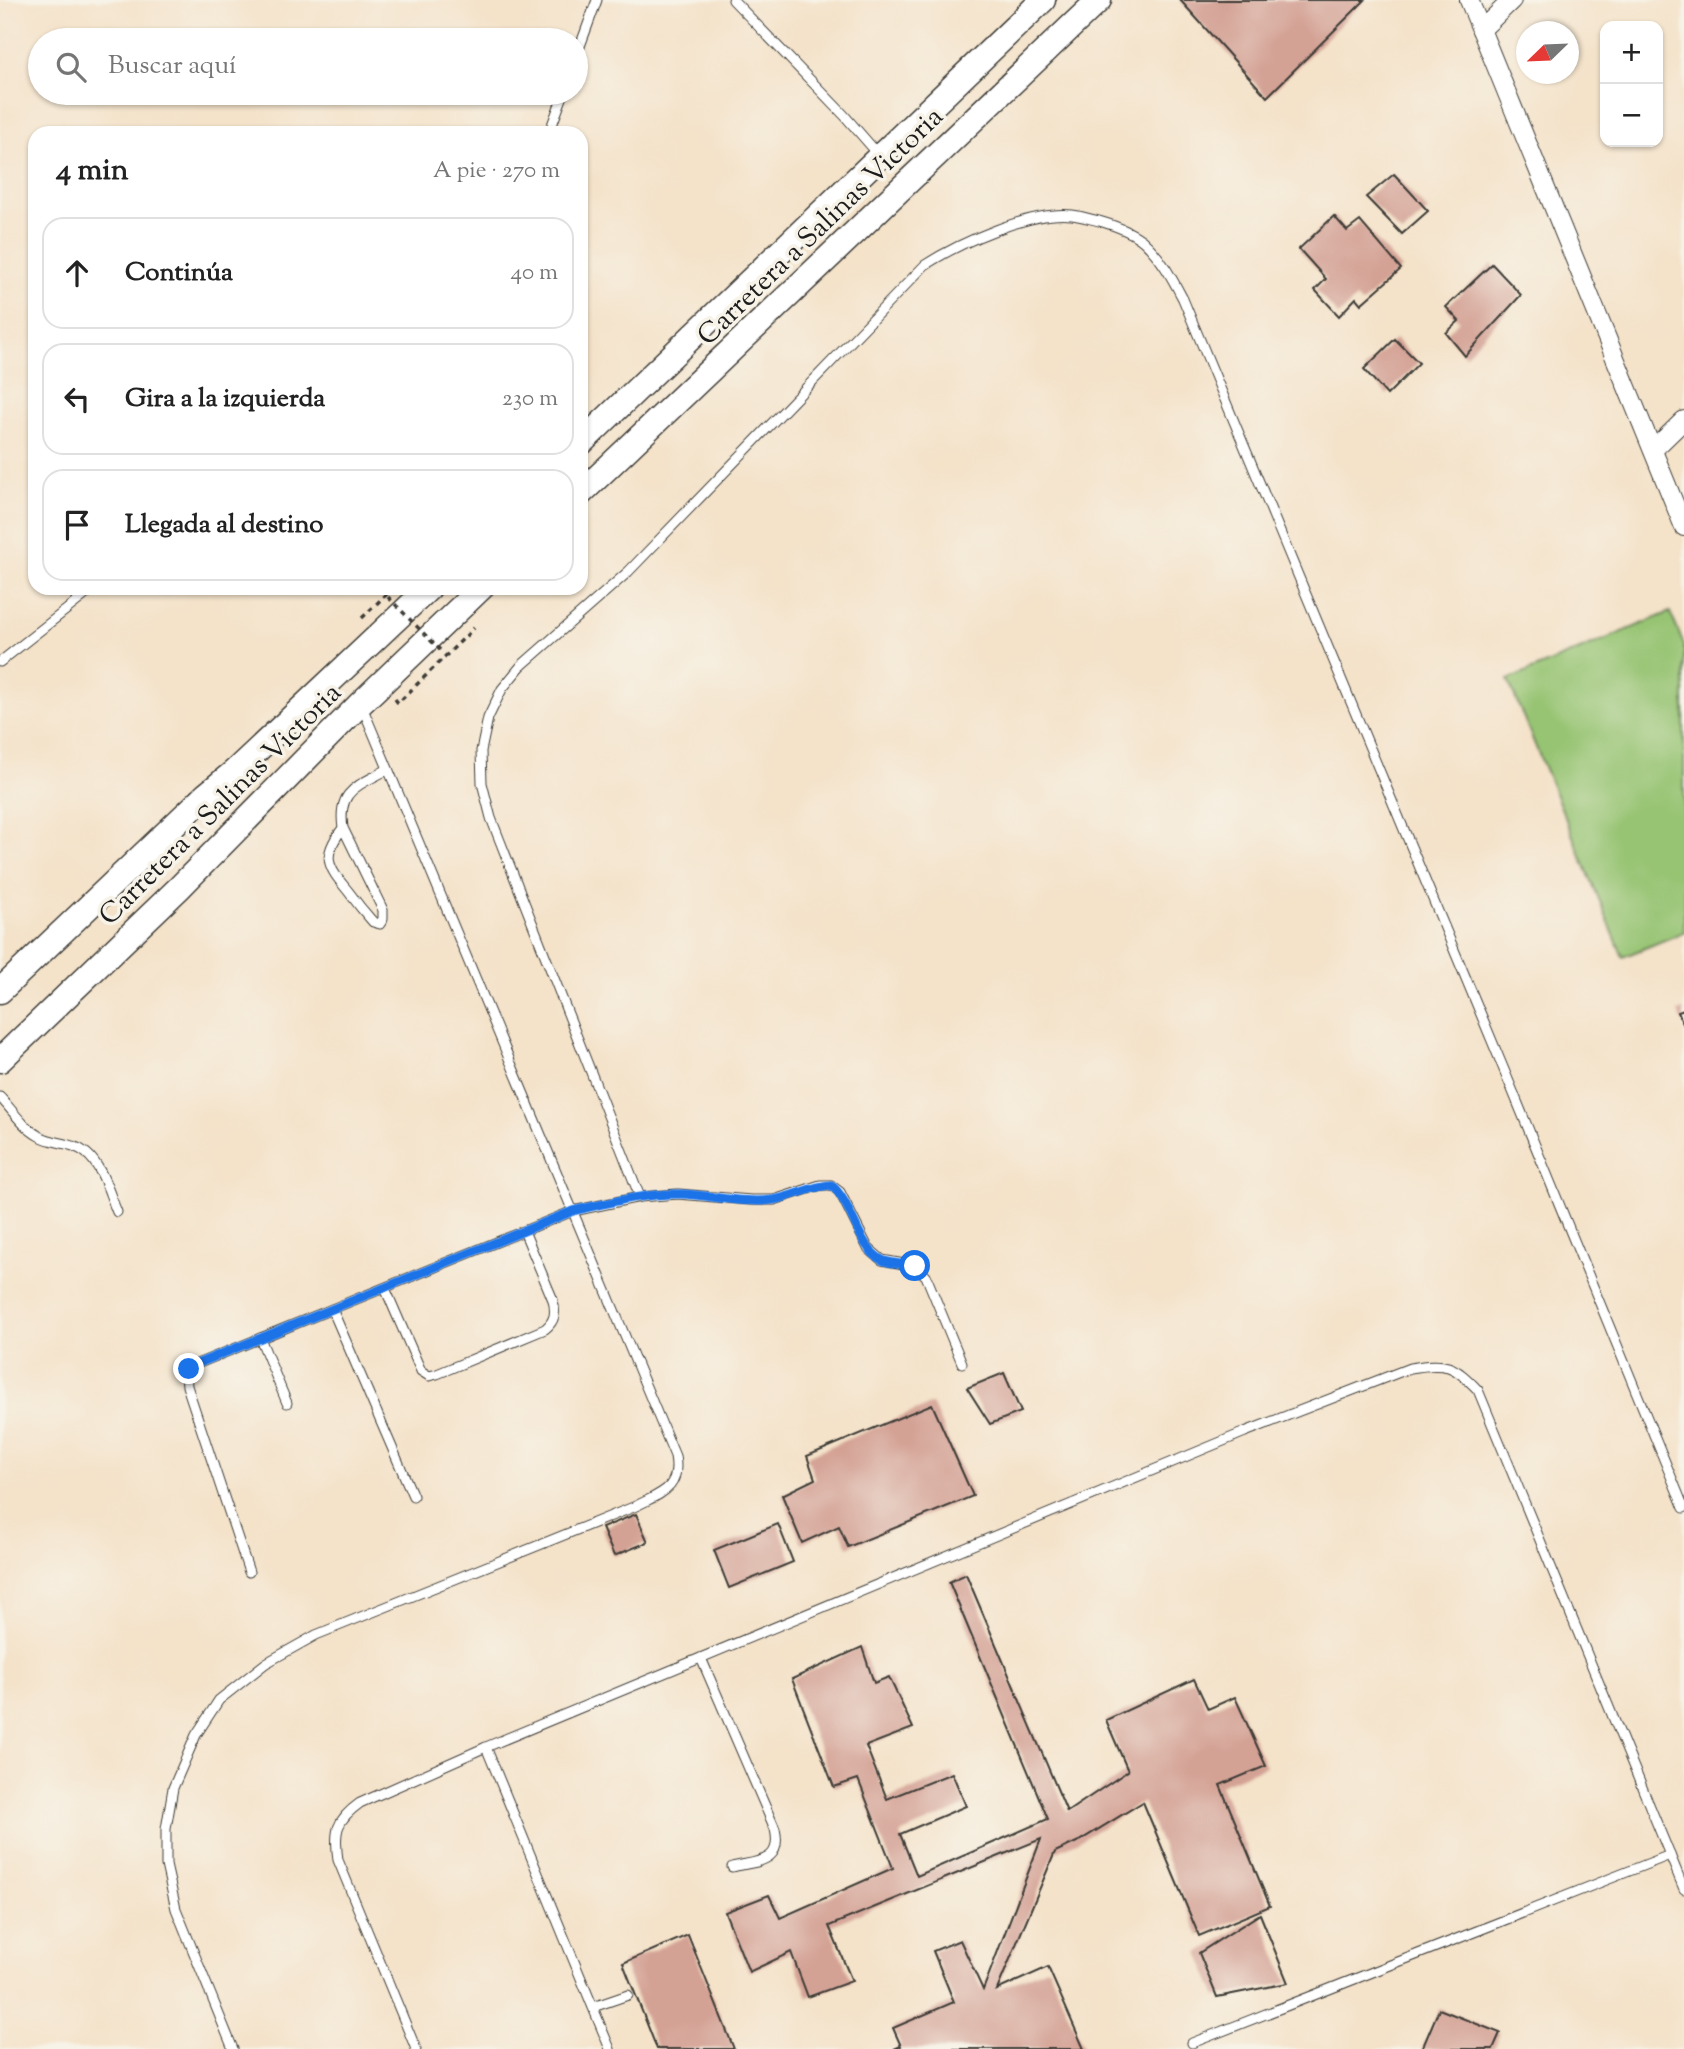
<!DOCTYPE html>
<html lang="es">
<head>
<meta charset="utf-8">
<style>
	:root { --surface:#fff; --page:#f2f2f2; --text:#222; --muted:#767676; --line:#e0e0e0 }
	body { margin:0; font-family:"Sorts Mill Goudy",serif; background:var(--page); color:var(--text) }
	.controls { position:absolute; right:21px; top:21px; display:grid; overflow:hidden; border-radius:14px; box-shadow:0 2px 5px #0004 }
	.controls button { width:63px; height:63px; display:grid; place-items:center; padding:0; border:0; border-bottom:2px solid var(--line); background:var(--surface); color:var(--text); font:35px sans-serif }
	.compass { position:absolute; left:1516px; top:21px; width:63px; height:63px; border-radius:50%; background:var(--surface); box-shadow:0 2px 5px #0004; rotate:247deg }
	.stop { position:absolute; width:21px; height:21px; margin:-16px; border:5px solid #1a73e8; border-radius:50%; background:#fff }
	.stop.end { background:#1a73e8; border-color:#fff; box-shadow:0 2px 7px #0008 }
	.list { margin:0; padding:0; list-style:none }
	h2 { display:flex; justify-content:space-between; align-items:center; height:91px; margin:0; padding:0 28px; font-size:30px }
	h2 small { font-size:23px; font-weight:400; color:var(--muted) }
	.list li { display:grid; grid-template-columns:46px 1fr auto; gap:21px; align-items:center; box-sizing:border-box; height:112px; margin:0 14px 14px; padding:0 14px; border:2px solid var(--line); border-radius:21px }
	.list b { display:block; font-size:26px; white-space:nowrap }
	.list em { font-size:23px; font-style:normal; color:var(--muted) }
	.icon { flex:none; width:38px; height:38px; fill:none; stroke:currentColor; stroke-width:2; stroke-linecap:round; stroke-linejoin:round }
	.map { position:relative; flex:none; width:1684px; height:2049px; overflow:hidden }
	.search { position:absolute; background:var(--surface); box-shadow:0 2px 5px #0004; left:28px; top:28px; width:560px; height:77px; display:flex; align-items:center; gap:18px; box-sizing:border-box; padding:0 24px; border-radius:38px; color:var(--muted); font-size:26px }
	.panel { position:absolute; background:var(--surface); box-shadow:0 2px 5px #0004; left:28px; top:126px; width:560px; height:469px; border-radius:21px }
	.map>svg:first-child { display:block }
</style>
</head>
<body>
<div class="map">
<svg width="1684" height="2049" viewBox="0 0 1684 2049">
	<rect width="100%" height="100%" fill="#f7f3e8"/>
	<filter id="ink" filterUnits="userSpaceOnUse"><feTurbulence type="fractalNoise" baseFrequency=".0143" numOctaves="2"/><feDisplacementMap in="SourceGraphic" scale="14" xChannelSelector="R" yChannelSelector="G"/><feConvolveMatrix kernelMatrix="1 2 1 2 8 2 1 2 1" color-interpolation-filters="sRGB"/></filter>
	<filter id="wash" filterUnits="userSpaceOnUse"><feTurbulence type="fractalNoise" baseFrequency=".00686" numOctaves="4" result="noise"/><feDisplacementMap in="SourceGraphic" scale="28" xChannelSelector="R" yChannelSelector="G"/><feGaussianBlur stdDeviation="1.57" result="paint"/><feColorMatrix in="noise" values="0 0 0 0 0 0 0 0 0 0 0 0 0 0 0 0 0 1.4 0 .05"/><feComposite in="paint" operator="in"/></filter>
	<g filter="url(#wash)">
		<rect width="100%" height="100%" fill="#f4e2c9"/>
		<path fill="#97c473" stroke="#5a7048" stroke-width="2" d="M1670,612L1684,645V932L1623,957L1508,680Z"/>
		<g id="blocks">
			<g fill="#d4a295">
				<path d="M1180,0H1365L1267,97Z"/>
				<path d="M1394,174L1428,211L1402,234L1366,197Z"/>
				<path d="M1334,216L1347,231L1360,221L1401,269L1361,304L1356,298L1339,316L1315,290L1326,279L1299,249Z"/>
				<path d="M1492,264L1521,295L1465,356L1446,333L1459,321L1446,307Z"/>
				<path d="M1395,339L1419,363L1387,395L1364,369Z"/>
				<path d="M1684,1010V1026L1678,1012Z"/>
				<path d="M1004,1373L1021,1412L990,1424L967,1388Z"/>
				<path d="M932,1404L973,1496L848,1547L839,1526L802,1543L782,1495L815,1479L807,1456Z"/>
				<path d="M636,1514L648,1542L614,1556L602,1528Z"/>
				<path d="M778,1524L793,1562L729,1588L714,1550Z"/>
				<path d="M966,1574L1067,1812L1128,1771L1106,1720L1194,1679L1208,1709L1235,1697L1266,1766L1220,1785L1270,1906L1199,1936L1143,1802L1079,1841L1055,1852L997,1990L1048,1967L1084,2049H894L901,2046L893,2028L954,2002L933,1951L960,1940L983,1990L1041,1839L829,1926L852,1981L808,1997L791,1952L749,1972L725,1912L769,1895L780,1918L893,1868L858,1779L834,1787L792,1679L862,1647L874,1683L889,1677L913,1728L866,1746L887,1799L952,1773L966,1806L900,1834L917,1876L1048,1819L949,1582Z"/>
				<path d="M1260,1914L1288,1983L1217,1997L1199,1953Z"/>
				<path d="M688,1935L734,2049H657L623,1963Z"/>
				<path d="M1439,2009L1500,2033L1493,2049H1422Z"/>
			</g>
		</g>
	</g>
	<g filter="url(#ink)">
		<use href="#blocks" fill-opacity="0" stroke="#3c3a36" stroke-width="2"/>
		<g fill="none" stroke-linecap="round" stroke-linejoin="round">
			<defs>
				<g id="lane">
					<path d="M733,0L844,115L878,154"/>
					<path d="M576,57L597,0"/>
					<path d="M549,133L564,93"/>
					<path d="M0,662L94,588"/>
					<path d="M343,828C321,856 327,866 348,891C356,902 364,912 373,922L380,924L383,919V910L343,828C337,789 359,786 388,769"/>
					<path d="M0,1097C12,1110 23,1127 39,1136C54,1144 73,1142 86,1153C102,1166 109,1193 117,1212"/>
					<path d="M640,1197L491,818L482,783L481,751L488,718L502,689L521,666L628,572L925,265C959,243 1032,210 1072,215C1081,216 1090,219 1099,221C1113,225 1131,231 1143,241C1161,257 1172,278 1183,299L1507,1077L1684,1508"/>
					<path d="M385,1288L421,1371L429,1376L437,1374L545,1329C555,1321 556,1313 553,1300L524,1231"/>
					<path d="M332,1309L573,1211L640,1197L678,1194L751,1200H774L820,1185H831L840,1192L868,1248L882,1260L915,1266L926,1276L962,1363"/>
					<path d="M260,1338L287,1403"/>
					<path d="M249,1572L187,1386L186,1372L192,1366L332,1309L413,1496"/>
					<path d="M701,1658L775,1829C783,1863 757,1861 732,1867"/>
					<path d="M486,1747L610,2049"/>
					<path d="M593,2007L628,1995"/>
					<path d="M1192,2043L1670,1855"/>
					<path d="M233,2049L176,1909L166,1865V1829L173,1788L196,1735L219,1700L266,1663L316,1635L636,1506C661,1493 681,1489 675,1456L361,704"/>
					<path d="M416,2049L338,1860C334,1831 336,1820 360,1803L486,1747L1245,1432L1410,1368C1446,1362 1453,1364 1478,1390L1684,1889"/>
				</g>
				<g id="street">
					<path d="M1469,0L1684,527"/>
					<path d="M1481,30L1512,0"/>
					<path d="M1653,450L1684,420"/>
				</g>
				<g id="secondary">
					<path d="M581,443L1043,0"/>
					<path d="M581,493L1099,0"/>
					<path d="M0,991L206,795L234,772L429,588"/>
					<path d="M0,1060L179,888L361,703L481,588"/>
				</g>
			</defs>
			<use href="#lane" stroke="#3c3a36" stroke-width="11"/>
			<use href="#street" stroke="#3c3a36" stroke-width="20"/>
			<use href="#secondary" stroke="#3c3a36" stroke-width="27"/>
			<g stroke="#3c3a36" stroke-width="3.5" stroke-dasharray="5 5" stroke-linecap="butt">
				<path d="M362,618L393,588"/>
				<path d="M395,699L398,703L474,628"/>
			</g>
			<use href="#lane" stroke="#fff" stroke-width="9"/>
			<use href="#street" stroke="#fff" stroke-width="18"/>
			<use href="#secondary" stroke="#fff" stroke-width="24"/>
			<path stroke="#3c3a36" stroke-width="3.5" stroke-dasharray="5 5" stroke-linecap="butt" d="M388,597L440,650"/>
		</g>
	</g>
	<g fill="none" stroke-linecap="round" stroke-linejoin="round" filter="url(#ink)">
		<path stroke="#1a73e8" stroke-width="9" d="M189,1369L192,1366L573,1211C608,1203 645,1193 681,1194C711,1195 743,1204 773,1200C793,1197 811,1186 831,1185C853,1203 857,1247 882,1260C890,1264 905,1264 915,1266"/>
	</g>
	<g text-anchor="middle" stroke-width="7" stroke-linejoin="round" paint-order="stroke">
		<g font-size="28" fill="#1c1c1c" stroke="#f7f3e8">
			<text transform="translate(819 225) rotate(-44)" y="10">Carretera a Salinas Victoria</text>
			<text transform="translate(219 803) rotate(-45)" y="10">Carretera a Salinas Victoria</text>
		</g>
	</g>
</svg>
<div class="controls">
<button>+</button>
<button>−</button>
</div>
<svg class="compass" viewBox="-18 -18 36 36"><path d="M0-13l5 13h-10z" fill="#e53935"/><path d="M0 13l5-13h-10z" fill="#767676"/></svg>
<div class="stop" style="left:915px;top:1266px"></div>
<div class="stop end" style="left:189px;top:1369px"></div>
<div class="search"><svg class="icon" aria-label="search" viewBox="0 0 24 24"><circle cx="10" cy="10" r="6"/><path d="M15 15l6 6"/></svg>Buscar aquí</div>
<section class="panel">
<h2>4 min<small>A pie · 270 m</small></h2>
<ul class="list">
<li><svg class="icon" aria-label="ahead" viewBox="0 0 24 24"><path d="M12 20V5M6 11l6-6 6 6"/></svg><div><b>Continúa</b></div><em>40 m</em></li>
<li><svg class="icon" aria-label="left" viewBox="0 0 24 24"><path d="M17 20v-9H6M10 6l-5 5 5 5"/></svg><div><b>Gira a la izquierda</b></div><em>230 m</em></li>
<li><svg class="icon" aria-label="arrive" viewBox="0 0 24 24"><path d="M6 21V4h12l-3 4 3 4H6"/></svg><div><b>Llegada al destino</b></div></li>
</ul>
</section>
</div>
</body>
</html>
